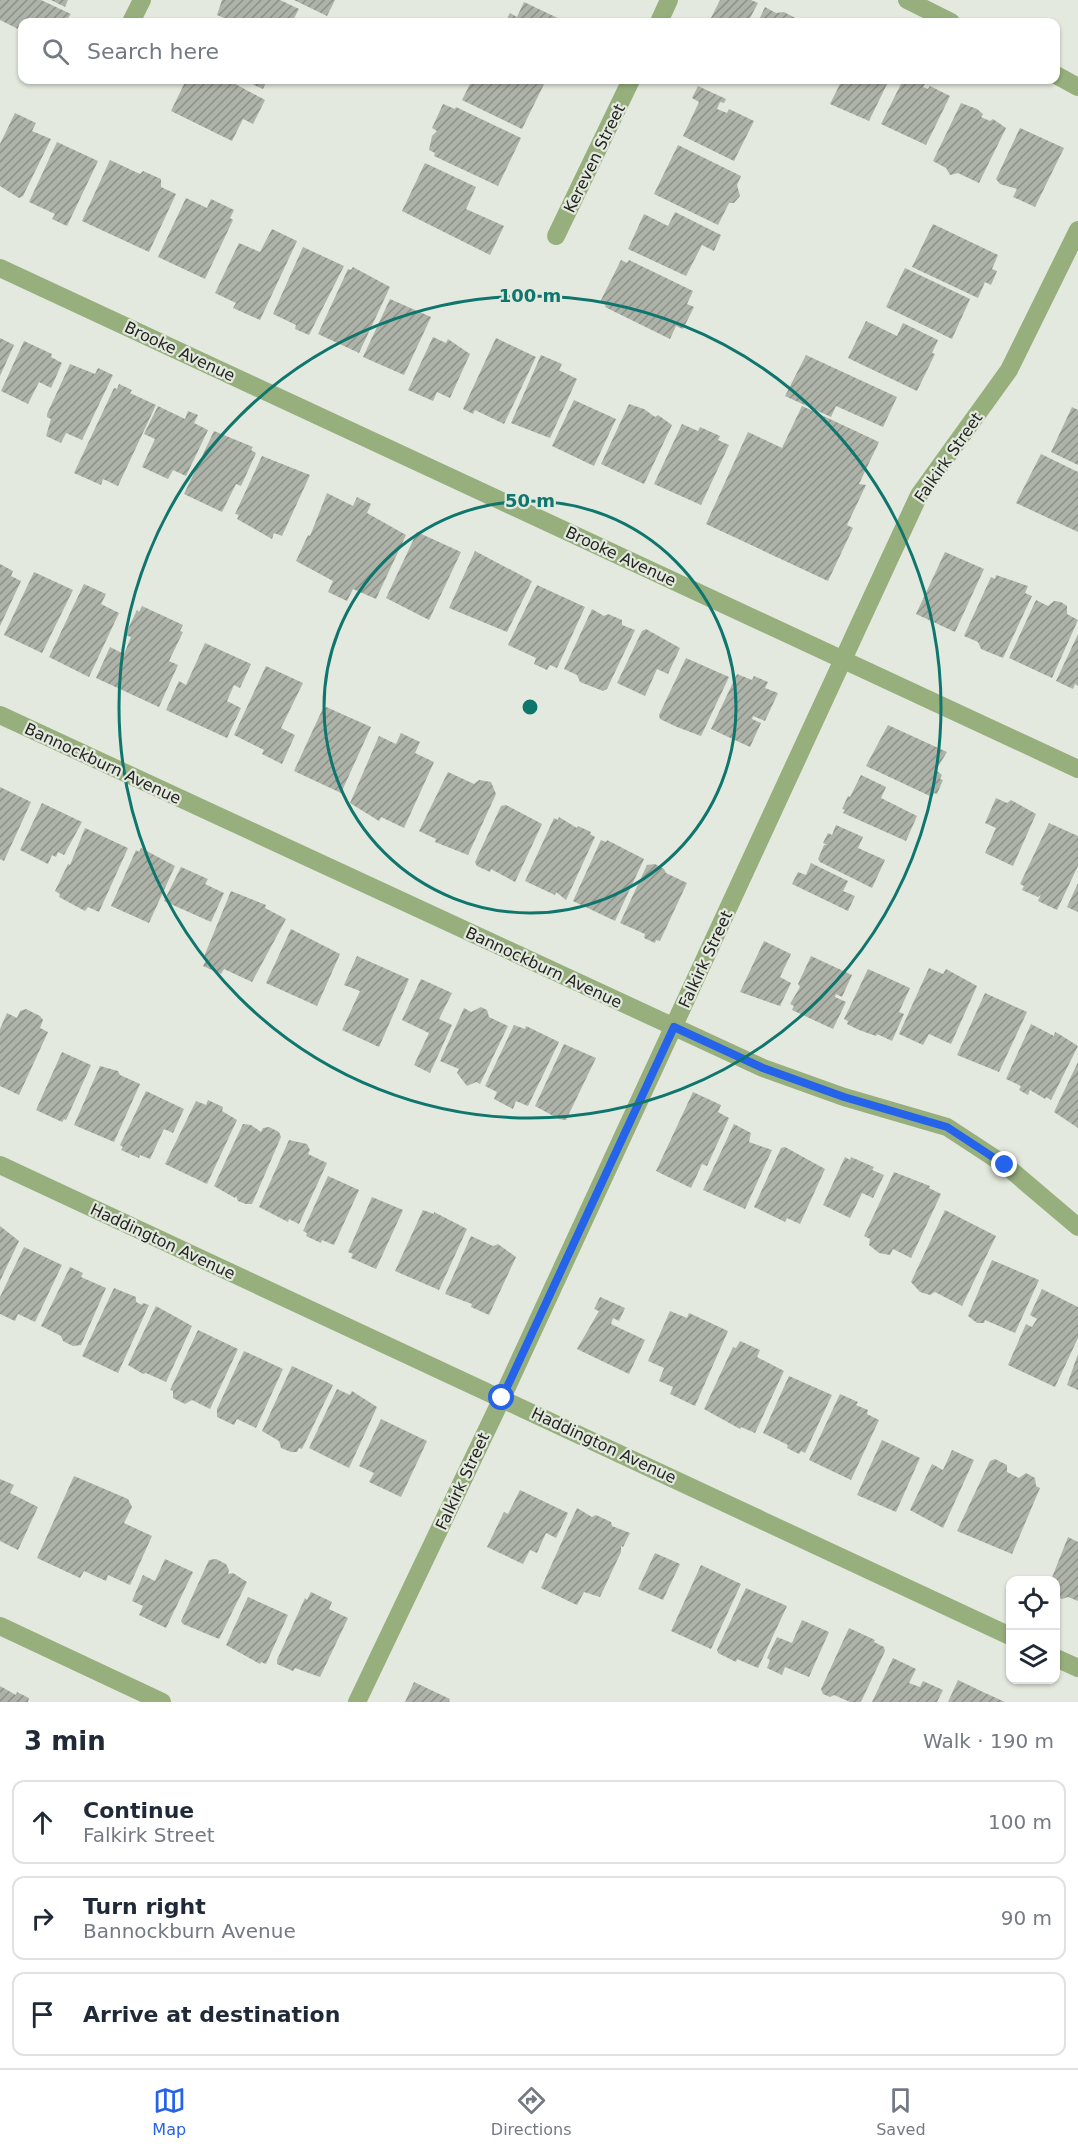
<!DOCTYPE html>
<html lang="en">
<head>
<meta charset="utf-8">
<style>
	:root { --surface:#fff; --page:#f6f6f7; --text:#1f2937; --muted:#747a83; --line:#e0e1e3; --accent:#2563eb }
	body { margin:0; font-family:"DejaVu Sans",sans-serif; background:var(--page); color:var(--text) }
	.controls { position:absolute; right:18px; bottom:18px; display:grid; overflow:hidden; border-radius:12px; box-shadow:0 2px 4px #0004 }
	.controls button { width:54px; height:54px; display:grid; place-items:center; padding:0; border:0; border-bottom:2px solid var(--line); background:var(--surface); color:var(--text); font:30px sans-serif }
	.stop { position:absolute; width:18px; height:18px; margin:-14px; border:4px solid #2563eb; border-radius:50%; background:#fff }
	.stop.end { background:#2563eb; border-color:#fff; box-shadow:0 2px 6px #0008 }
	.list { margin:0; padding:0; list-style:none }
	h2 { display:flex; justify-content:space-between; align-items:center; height:78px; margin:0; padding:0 24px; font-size:26px }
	h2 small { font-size:20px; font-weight:400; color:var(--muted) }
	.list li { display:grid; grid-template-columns:39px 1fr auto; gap:18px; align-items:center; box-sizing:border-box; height:84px; margin:0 12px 12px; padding:0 12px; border:2px solid var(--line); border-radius:12px }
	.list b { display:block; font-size:22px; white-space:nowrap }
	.list p { margin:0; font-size:20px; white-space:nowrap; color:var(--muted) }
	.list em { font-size:20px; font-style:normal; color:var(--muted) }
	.icon { flex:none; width:33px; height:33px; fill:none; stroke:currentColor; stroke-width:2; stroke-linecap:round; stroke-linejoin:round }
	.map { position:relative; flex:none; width:1078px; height:1702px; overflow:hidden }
	.search { position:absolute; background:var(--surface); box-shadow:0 2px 4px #0004; left:18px; right:18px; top:18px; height:66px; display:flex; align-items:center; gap:15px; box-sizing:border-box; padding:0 21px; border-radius:12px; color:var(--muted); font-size:22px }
	.sheet { height:366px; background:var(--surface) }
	nav { display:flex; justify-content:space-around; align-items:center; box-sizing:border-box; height:84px; border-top:2px solid var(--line); background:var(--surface); font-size:16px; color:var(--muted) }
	nav a { display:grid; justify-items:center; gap:3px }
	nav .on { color:var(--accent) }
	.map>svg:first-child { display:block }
</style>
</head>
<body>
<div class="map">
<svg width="1078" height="1702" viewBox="0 0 1078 1702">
	<defs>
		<pattern id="building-hatch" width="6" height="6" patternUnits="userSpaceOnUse" patternTransform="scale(1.5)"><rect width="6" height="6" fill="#adb3a8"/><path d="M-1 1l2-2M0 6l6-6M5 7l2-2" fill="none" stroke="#8d9188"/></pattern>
	</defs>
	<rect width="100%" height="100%" fill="#e3e9de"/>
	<g fill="url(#building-hatch)">
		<path d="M0,0H41L71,14L65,22H22V31L0,20Z"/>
		<path d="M51,0H68L65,7Z"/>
		<path d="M222,0H280L299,9L292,22H233L217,15Z"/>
		<path d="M294,0H335L327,16Z"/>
		<path d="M720,0H751L758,3L748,22H709Z"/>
		<path d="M524,2L566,22H505L510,13L517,17Z"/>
		<path d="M765,7L776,13L784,12L799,20L797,22H758Z"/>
		<path d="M186,80H228L265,100L253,124L243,119L232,141L171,111Z"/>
		<path d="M243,80H267L263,89Z"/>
		<path d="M472,80H540L545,82L522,129L462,100Z"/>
		<path d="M842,80H889L869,121L830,104Z"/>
		<path d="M903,80H916L925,84L923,87L928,89L930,86L950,96L926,145L881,124Z"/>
		<path d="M698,86L726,99L724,103L720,102L717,109L727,113L729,109L754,121L734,161L683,136L699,102L692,98Z"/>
		<path d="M961,103L977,109L983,114L981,117L990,121L993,119L1006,128L979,183L958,173L950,175L946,168L933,161Z"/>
		<path d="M443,104L455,109L456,107L521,138L498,186L434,156L435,153L429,150L432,136L437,131L432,128Z"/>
		<path d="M15,113L36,123L32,131L51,139L23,196L19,198L0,186V144Z"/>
		<path d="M1020,128L1064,148L1035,207L1013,197L1017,189L1000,184L996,179Z"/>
		<path d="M57,142L98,161L67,226L52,219L55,214L29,202Z"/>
		<path d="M678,145L741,176L737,185L740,196L734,203H729L718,225L654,194Z"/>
		<path d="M110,160L140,174L143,171L161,179V187L176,194L149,252L82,221Z"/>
		<path d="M425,163L476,187L466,209L504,226L490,255L402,211Z"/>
		<path d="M186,198L207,208L211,199L234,210L230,218L233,220L205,279L158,257Z"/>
		<path d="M675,212L721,235L714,251L702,245L686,276L628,249L644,214L668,226Z"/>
		<path d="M933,224L998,255L992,269L997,271L991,285L985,282L978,298L912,267Z"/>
		<path d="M272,229L297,241L260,320L233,308L236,303L215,293L239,243L260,252Z"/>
		<path d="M303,247L344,266L309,335L295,329L296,325L273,314Z"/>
		<path d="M621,260L627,263L629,260L693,291L687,304L694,307L683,329L676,326L670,339L605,307L606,305L600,302Z"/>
		<path d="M353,267L390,287L359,353L318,334L348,269L351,270Z"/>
		<path d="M905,268L970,299L952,339L886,307Z"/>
		<path d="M390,299L431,317L404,375L363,357Z"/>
		<path d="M866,321L897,336L903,323L938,340L932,353L935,354L917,391L848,358Z"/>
		<path d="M433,337L446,343L448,339L470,354L450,398L437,392L433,401L408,390Z"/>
		<path d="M0,338L14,345L0,376Z"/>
		<path d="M496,338L536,357L504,424L475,410L473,414L463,409Z"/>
		<path d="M24,341L52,354L51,357L62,363L51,388L39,382L28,404L1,391Z"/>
		<path d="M541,355L562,364L559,370L577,379L550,438L511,423Z"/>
		<path d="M806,355L897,397L883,427L836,406L831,417L785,396Z"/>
		<path d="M70,364L95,374L98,368L113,375L82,440L66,433L61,443L46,436L51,419L47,417V414Z"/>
		<path d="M119,384L132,390L130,393L156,405L118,486L103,479L101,485L74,473L114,388L117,389Z"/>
		<path d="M574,400L616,419L594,466L552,446Z"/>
		<path d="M629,404L644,409L655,417L658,415L672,425L644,484L601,464Z"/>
		<path d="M158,406L185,419L188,411L198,415L194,423L208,430L186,476L173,470L168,479L142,467L155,439L144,434Z"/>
		<path d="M802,406L879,442L859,484L866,485L847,525L853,528L828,581L706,524L748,432L782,448Z"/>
		<path d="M1072,407L1078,410V465L1051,452Z"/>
		<path d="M682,424L698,431L700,427L720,436L718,440L729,445L701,505L654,484Z"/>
		<path d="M214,431L253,447L251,450L256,453L241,486L236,484L222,512L184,494Z"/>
		<path d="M1041,454L1078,472V532L1016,503Z"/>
		<path d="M262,456L310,475L282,536L274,533L272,539L237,519L239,515L235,514Z"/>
		<path d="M327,493L353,506L357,497L371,504L367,513L406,535L376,599L353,589L347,601L328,592L333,581L296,561L308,535L310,536Z"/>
		<path d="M417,532L461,552L429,620L386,598Z"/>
		<path d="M475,551L532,581L507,632L449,608Z"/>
		<path d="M945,552L984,569L955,632L916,614Z"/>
		<path d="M0,564L13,571L11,576L21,581L0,626Z"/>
		<path d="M34,572L73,590L42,653L4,635Z"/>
		<path d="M996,575L1028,586L1025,593L1032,596L1003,658L981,649L978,642L964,636L991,577L995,579Z"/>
		<path d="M84,584L106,594L101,604L119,613L89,677L49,657Z"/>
		<path d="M537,585L585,607L557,668L550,665L547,670L534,664L536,658L508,645Z"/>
		<path d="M1036,600L1048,606L1054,601L1061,602L1067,606V614L1078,620L1052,678L1009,658Z"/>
		<path d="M142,606L183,625L180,631L183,632L169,661L178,665L159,707L96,678L110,647L124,654L131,637L125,635L137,610L139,612Z"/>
		<path d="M592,609L604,616L608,614L622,620V625L635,630L607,689L603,691L580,682L577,675L564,669Z"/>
		<path d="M646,629L680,648L668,674L657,669L645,696L617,683L642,631Z"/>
		<path d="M1078,634V686L1075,684L1073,689L1056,681Z"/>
		<path d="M205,643L251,664L240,688L234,685L227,701L241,708L227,738L166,710L179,681L186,685Z"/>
		<path d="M686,658L729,677L701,736L677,727L660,719L659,715Z"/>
		<path d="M266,666L303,683L281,728L295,735L282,764L262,754L264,750L234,735Z"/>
		<path d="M737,674L752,680L754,676L768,682L765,688L778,693L765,721L753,716L752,719L761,723L750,747L711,729Z"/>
		<path d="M324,706L371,727L341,793L294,771Z"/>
		<path d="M888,725L947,752L936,770L942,775L940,779L943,780L937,794L934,793L932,797L866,766Z"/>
		<path d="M401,733L420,742L415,753L434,762L404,828L381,817L379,821L350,803L379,736L396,744Z"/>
		<path d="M448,772L474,784L479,780L491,782L496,794L468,855L435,842L436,839L419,831Z"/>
		<path d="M861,775L886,787L881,798L917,816L906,841L843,813L845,810L842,809L848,796L850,797Z"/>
		<path d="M0,787L31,802L4,861L0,859Z"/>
		<path d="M996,798L1007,803L1011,800L1036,814L1013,866L985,853L996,828L985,823Z"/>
		<path d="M42,803L82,822L64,855L58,852L56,857L52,855L48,864L20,850Z"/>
		<path d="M506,805L542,824L515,882L491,869L490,872L477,866L475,862L501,806Z"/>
		<path d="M559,817L577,828L578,826L591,832L590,834L595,837L566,900L556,892L555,895L525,881L554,818L558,820Z"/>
		<path d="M1049,823L1078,836V866L1057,910L1038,901L1041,894L1038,897L1022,890L1024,886L1020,884Z"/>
		<path d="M836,825L863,837L858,848L885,860L872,888L820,862L818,859L824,845H827L823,843L828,833L832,835Z"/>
		<path d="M85,828L128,848L99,912L88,907L85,911L59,897L60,894L55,891L68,864L70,865Z"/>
		<path d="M601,840L606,842L607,840L644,859L615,921L573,901Z"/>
		<path d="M141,848L175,866L149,923L111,906L136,850L139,852Z"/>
		<path d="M811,863L848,881L843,891L855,896L848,911L792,884L798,872L806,875Z"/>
		<path d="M655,864L664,869L666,873L687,883L660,941L656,940L655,943L644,938L645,934L620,923L647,865Z"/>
		<path d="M181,867L208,879L205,884L224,893L211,922L164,901Z"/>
		<path d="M1078,883V912L1067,907Z"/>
		<path d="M231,891L266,905L265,908L286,919L252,982L224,969L221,974L203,966L206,960L203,959Z"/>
		<path d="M291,929L340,954L317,1006L266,983Z"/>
		<path d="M764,941L791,954L780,977L791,983L780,1006L740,992Z"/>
		<path d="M357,956L409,979L379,1047L342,1030L360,991L344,985Z"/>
		<path d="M811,956L852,975L842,997L836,994L835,997L846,1002L833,1029L792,1010L794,1006L790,1004L800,987L798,984Z"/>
		<path d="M929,968L943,974L946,969L977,986L951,1044L929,1034L923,1045L899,1034Z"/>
		<path d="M868,969L910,988L899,1012L904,1014L892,1041L877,1034L876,1036L859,1030L847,1024L848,1021L844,1019Z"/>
		<path d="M421,979L452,993L439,1019L452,1025L430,1073L414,1065L429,1033L402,1020Z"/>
		<path d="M985,993L1027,1012L999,1072L957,1055Z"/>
		<path d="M481,1007L487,1010L489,1017L508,1026L480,1084L476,1082L467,1086L457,1073L459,1069L440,1061L464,1008L471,1012Z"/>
		<path d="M26,1009L40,1016L43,1020L40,1028L48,1032L19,1095L0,1086V1029L7,1013L17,1018L20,1011Z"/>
		<path d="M1031,1024L1054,1036L1055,1032L1059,1034L1078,1046L1051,1100L1046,1097L1045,1099L1030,1090L1028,1095L1019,1090L1021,1086L1006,1079Z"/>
		<path d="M514,1025L525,1029L526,1026L559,1042L528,1106L516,1101L513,1109L494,1099L497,1092L485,1086Z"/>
		<path d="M564,1044L596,1058L566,1120L559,1119L535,1106Z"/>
		<path d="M62,1052L91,1065L66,1120L64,1119L62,1122L36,1110Z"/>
		<path d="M1078,1062V1128L1054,1112Z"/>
		<path d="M100,1066L118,1071L120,1075L140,1084L114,1142L74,1125Z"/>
		<path d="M146,1091L184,1109L173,1133L164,1129L150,1159L140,1155L139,1158L121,1150L123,1147L120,1145Z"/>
		<path d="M693,1092L721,1105L718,1112L729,1118L707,1166L702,1164L691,1188L656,1171Z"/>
		<path d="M208,1100L223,1107L222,1111L237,1120L207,1184L165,1164L196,1101L206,1105Z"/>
		<path d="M243,1124L251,1125L261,1132L263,1128L269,1127L279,1132L281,1137L252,1204H246L238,1201L236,1196L235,1198L214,1186Z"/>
		<path d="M734,1124L751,1133L749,1142L772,1150L745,1209L703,1190Z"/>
		<path d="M289,1140L307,1144L310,1150L308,1154L327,1163L299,1224L289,1219L288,1222L259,1207Z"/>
		<path d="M785,1147L825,1169L800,1224L787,1218L785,1222L754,1207L781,1148Z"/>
		<path d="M845,1157L850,1160L851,1157L874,1167L872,1170L884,1175L873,1198L862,1193L850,1218L823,1205Z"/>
		<path d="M894,1172L930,1186L929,1188L941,1194L911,1258L893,1249L890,1255L879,1253L869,1245L870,1239L864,1236Z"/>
		<path d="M328,1176L359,1190L334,1245L322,1240L321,1243L306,1236L307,1233L303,1231Z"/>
		<path d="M372,1197L403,1210L376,1269L351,1258L353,1254L348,1252Z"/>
		<path d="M423,1210L434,1214V1212L467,1229L439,1290L395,1271Z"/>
		<path d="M945,1210L996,1236L962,1306L935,1292L930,1295L920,1292L911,1282Z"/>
		<path d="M0,1226L19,1241L0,1281Z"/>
		<path d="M471,1236L493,1246L498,1244L516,1257L489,1315L471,1307L472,1304L445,1294Z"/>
		<path d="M24,1247L62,1265L35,1322L18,1314L15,1321L0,1314V1297Z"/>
		<path d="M992,1260L1039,1280L1015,1333L985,1320L984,1323H977L968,1316Z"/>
		<path d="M70,1267L83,1273L81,1277L106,1288L81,1345L73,1346L63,1341L61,1336L41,1326Z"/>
		<path d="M114,1288L136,1297V1302L142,1305L143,1303L149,1305L118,1373L82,1356Z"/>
		<path d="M1042,1289L1078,1307V1338L1055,1387L1008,1365L1026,1324L1032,1327L1037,1319L1030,1315Z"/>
		<path d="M600,1297L625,1308L619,1321L613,1318L611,1324L645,1340L629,1374L577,1349L599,1311L594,1309Z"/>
		<path d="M156,1306L192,1326L166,1382L146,1373L143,1374L128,1365Z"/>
		<path d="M670,1311L687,1318L689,1313L728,1331L695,1406L670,1394L673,1387L659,1381L664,1368L648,1361Z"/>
		<path d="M198,1330L238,1349L210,1409L192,1400L185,1404L173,1398V1391L170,1390Z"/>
		<path d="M740,1341L760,1350L757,1357L784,1371L755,1433L741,1427L740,1429L704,1409L733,1347L736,1348Z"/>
		<path d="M244,1351L283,1369L256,1428L237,1419L234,1425L217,1417V1409Z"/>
		<path d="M1078,1354V1390L1067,1385Z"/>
		<path d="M292,1366L333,1385L302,1449L299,1448L297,1452H291L281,1448L279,1441L262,1431Z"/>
		<path d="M789,1376L832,1395L805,1453L801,1451L799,1454L787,1448L788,1445L763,1433Z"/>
		<path d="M337,1389L350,1395L352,1391L377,1407L349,1468L309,1448Z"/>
		<path d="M840,1394L858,1402L856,1405L868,1410L867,1414L879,1420L851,1480L809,1460Z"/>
		<path d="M381,1419L427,1441L401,1497L369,1482L374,1473L359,1466Z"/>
		<path d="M882,1440L920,1458L896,1512L857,1495Z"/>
		<path d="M952,1450L974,1460L943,1528L910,1510L932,1464L943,1470Z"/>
		<path d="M995,1459L1007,1465V1472L1019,1478L1026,1473L1035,1478L1036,1486L1040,1488L1012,1554L957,1531L990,1461Z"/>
		<path d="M74,1476L128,1499L132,1507L124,1523L152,1536L130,1585L108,1575L106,1581L84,1571L80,1578L37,1558Z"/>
		<path d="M0,1479L14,1485L10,1493L38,1507L18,1550L0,1541Z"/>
		<path d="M520,1490L568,1513L556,1538L546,1533L537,1553L530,1550L523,1564L487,1547L504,1512L508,1514Z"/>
		<path d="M577,1508L592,1517L596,1515L611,1522L612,1526L630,1533L623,1547L621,1546V1552L600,1597L584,1592L577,1605L541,1588Z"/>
		<path d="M1068,1537L1078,1542V1601L1068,1597L1062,1599L1056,1596V1580H1051Z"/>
		<path d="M655,1553L680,1564L663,1600L638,1589Z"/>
		<path d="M165,1559L193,1572L166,1628L139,1615L143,1606L132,1601L143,1575L155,1581Z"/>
		<path d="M216,1559L226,1564L229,1570L228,1574L233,1573L247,1582L219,1639L183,1624L181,1621L209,1560Z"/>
		<path d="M701,1565L741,1584L711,1649L671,1631Z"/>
		<path d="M746,1588L787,1606L758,1668L737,1659L736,1662L718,1653L717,1650Z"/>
		<path d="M311,1592L332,1602L329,1609L348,1618L320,1677L295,1668L293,1671L277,1664V1660L305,1598L307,1600Z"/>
		<path d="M248,1597L288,1615L266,1664L261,1662L260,1664L226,1645Z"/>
		<path d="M802,1620L829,1632L809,1677L785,1667L782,1675L767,1668L770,1660L767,1658L777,1637L792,1643Z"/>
		<path d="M849,1628L875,1640L874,1642L884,1647L885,1651L861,1702H850L834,1695L830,1697L823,1694L821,1689Z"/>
		<path d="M893,1658L916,1669L909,1683L920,1687L923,1681L943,1690L937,1702H872Z"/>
		<path d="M958,1680L983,1692L1005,1702H948Z"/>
		<path d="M414,1682L450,1699L449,1702H405Z"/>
		<path d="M0,1686L16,1695L17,1692L29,1698L28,1702H0Z"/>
	</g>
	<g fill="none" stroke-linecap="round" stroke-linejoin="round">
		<g stroke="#96af7c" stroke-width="18">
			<path d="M907,0L951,22"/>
			<path d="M131,22L142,0"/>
			<path d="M659,22L669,0"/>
			<path d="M1056,75L1078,87"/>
			<path d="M556,236L631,80"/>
			<path d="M0,268L1078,769"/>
			<path d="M0,715L763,1068L844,1097L947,1127L1005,1165L1078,1227"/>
			<path d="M0,1165L1010,1636"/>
			<path d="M0,1626L162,1702"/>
			<path d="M1056,1658L1078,1668"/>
			<path d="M357,1702L502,1398L919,495L1009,370L1078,230"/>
		</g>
	</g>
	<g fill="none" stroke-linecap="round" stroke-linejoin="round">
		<path stroke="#2563eb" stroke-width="8" d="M502,1398L674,1027L763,1068L844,1097L947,1127L1005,1165"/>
	</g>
	<g fill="none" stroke="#0f766e" stroke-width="3">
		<circle cx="530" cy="707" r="206"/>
		<circle cx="530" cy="707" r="411"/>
	</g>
	<g text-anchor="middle" stroke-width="4.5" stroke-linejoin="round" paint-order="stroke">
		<g font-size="16" fill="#242622" stroke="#e3e9de">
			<text transform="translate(594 158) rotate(-64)" y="6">Kereven Street</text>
			<text transform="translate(180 351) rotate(25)" y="6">Brooke Avenue</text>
			<text transform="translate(948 457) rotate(-55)" y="6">Falkirk Street</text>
			<text transform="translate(621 556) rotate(25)" y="6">Brooke Avenue</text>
			<text transform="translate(103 763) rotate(25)" y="6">Bannockburn Avenue</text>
			<text transform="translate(705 959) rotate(-65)" y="6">Falkirk Street</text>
			<text transform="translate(544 967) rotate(25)" y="6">Bannockburn Avenue</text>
			<text transform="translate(163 1241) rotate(25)" y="6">Haddington Avenue</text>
			<text transform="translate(604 1445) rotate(25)" y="6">Haddington Avenue</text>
			<text transform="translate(462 1481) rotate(-65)" y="6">Falkirk Street</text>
		</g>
	</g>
	<circle cx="530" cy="707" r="9" fill="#0f766e" stroke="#e3e9de" stroke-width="3"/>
	<g font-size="18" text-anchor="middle" font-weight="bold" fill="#0f766e" stroke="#e3e9de" stroke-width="4.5" stroke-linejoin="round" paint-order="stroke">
		<text x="530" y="302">100 m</text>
		<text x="530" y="507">50 m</text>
	</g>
</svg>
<div class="controls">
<button><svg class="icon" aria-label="locate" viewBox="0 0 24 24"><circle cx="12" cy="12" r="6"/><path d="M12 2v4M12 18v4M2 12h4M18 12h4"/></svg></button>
<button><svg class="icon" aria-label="layers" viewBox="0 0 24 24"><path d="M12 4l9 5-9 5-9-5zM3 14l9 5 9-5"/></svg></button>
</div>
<div class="stop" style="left:502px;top:1398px"></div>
<div class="stop end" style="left:1005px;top:1165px"></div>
<div class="search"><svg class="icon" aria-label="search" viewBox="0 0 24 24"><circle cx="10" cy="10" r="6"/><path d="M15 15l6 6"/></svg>Search here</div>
</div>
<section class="sheet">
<h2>3 min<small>Walk · 190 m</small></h2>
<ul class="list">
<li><svg class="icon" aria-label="ahead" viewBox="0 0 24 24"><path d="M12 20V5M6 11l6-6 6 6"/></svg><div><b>Continue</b><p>Falkirk Street</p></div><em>100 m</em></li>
<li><svg class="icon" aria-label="right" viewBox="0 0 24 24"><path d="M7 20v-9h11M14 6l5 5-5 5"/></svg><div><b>Turn right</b><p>Bannockburn Avenue</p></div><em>90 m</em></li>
<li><svg class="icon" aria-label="arrive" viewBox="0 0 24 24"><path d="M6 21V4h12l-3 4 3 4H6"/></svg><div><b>Arrive at destination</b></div></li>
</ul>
</section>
<nav>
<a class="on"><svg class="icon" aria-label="map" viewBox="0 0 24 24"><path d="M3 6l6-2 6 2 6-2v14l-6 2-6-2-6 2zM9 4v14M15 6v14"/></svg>Map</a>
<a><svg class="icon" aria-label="directions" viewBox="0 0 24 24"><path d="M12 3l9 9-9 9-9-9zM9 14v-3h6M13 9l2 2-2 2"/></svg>Directions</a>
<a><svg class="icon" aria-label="saved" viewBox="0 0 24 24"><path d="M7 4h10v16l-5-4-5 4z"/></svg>Saved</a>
</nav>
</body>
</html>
